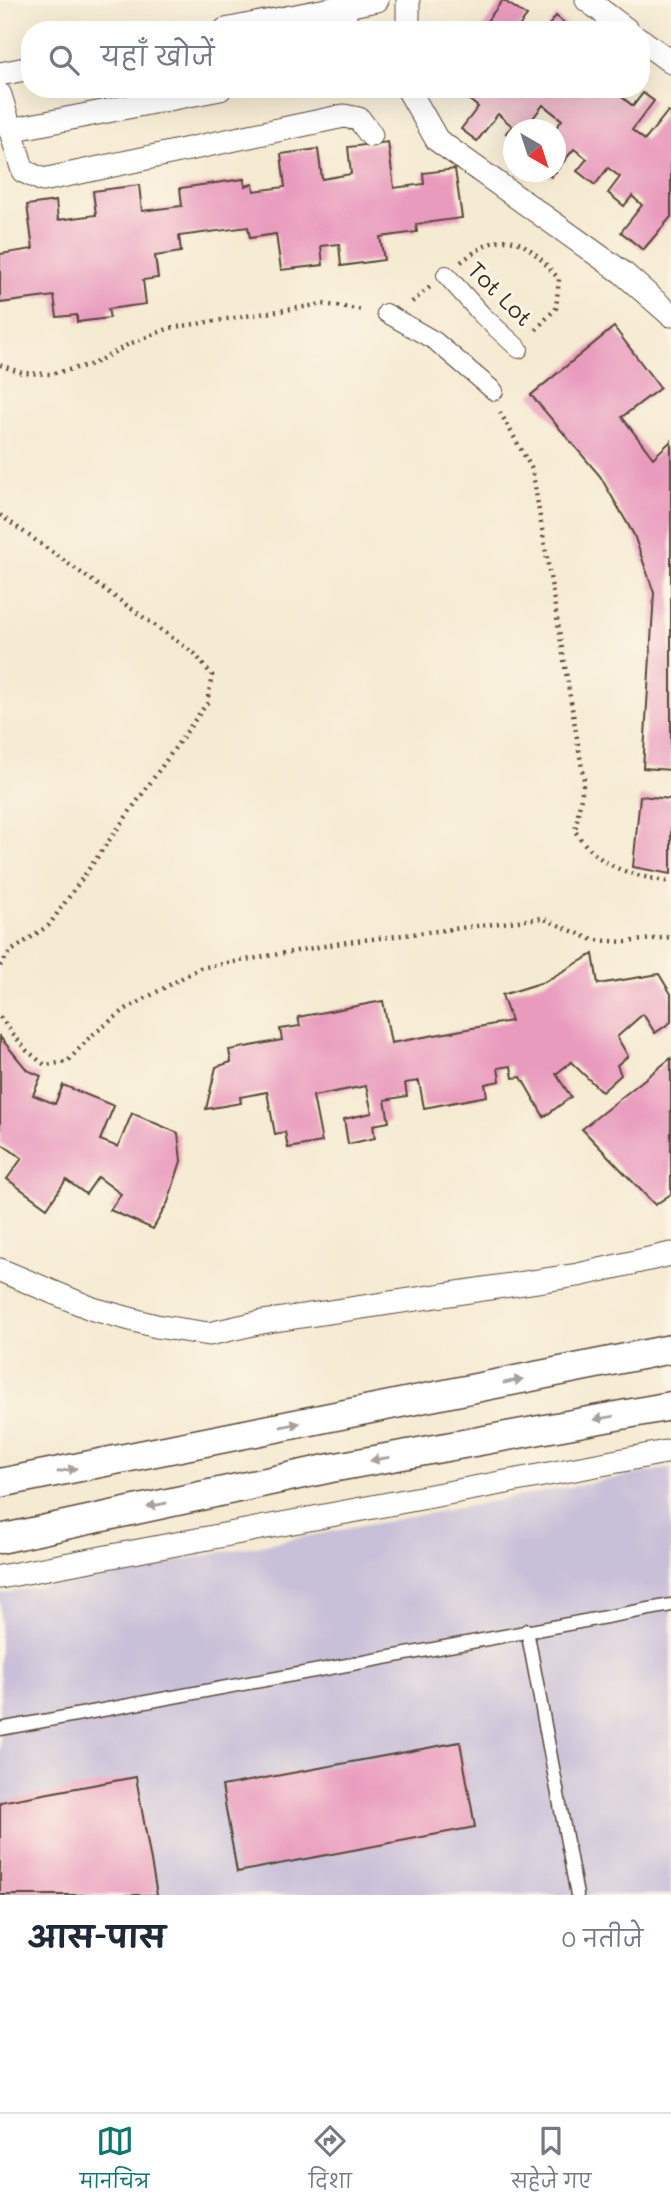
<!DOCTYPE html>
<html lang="hi">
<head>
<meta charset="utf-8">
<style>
	:root { --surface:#fff; --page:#f2f2f3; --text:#1f2937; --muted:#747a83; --line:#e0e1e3; --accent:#0f766e }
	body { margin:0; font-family:Mali,"Playpen Sans Deva",sans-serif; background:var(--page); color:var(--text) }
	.compass { position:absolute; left:503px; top:119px; width:63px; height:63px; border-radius:50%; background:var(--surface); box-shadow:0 7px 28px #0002; rotate:141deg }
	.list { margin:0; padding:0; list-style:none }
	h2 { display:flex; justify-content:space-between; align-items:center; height:91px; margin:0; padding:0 28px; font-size:30px }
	h2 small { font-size:23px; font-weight:400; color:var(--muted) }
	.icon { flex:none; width:38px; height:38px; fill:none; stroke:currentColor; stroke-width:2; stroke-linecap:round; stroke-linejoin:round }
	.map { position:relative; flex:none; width:671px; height:1895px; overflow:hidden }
	.search { position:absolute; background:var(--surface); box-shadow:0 7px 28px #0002; left:21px; right:21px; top:21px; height:77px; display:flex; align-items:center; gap:18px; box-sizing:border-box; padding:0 24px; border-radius:28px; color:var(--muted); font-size:26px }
	.sheet { height:217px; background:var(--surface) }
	nav { display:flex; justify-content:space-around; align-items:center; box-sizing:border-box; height:98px; border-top:2px solid var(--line); background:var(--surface); font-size:19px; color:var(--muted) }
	nav a { display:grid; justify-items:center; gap:4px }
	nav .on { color:var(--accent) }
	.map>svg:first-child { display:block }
</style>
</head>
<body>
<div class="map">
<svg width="671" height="1895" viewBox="0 0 671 1895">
	<rect width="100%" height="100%" fill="#fcf5e5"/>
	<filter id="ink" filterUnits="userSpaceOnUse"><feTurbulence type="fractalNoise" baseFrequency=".0143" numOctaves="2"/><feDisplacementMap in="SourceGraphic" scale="14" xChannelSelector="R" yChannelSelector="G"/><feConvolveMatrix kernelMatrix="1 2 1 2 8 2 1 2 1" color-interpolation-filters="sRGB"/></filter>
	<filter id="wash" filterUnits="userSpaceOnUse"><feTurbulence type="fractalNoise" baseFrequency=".00686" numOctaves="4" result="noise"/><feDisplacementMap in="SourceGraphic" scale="28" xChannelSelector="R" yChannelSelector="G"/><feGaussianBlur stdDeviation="1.57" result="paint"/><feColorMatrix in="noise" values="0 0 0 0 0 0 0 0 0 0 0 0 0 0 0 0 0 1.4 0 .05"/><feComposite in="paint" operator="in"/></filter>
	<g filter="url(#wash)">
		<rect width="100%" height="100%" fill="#f5ead2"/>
		<path fill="#c8bfd8" d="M671,1468V1895H0V1594Z"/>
		<g id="blocks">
			<g fill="#e99bbe">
				<path d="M503,0L527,16L516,30H480Z"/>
				<path d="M556,16L573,30H545Z"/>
				<path d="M456,89H582L585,92L620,89L617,93L633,106L643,93L654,101L632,130L645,140L668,111L671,113V217L643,250L621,232L642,205L632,196L624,206L608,193L620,177L608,168L595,185L577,171L587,159L574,149L551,177L544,172H556L554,130L562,120L543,105L524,130H514V139L506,133L512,126L498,114L477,141L461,129L478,107Z"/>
				<path d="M388,142L394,188L424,184L423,173L455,169L462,218L416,224L417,232L380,237L384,260L341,266L339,244L321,246L323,265L281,270L276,234L250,238L248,227L179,236L181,252L155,256L158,278L143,280L146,304L108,309L110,318L77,322V315L57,317L54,296L0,303V254L33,249L27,205L56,201L58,220L96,215L93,191L139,185L142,211L182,206L180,188L244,179L245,186L253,184L254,191L285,187L281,154L318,149L322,179L351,174L348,147Z"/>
				<path d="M614,327L660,388L622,417L653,458L671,441V770L643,768L654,593L634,535L600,476L531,395Z"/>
				<path d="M640,796L671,799V874L633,867Z"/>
				<path d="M593,954L598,984L659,974L671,994V1022L655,1033L643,1014L617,1037L628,1056L617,1065L621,1075L602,1092L571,1062L556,1074L571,1097L544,1117L521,1077L513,1078L511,1066L498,1068L500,1081L485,1084L487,1096L424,1108L419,1081L405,1083L407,1096L385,1100L389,1122L373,1125L375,1138L348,1144L344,1119L372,1113L366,1086L313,1096L322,1142L288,1148L285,1132L275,1134L267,1092L240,1097L241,1103L206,1109L216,1067L231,1062L229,1050L282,1040L280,1029L300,1026L298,1017L383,1001L391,1043L511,1021L502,995L544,982Z"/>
				<path d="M0,1037L27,1070L41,1076L33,1095L55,1104L63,1085L114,1106L100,1140L118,1147L132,1113L178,1133L181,1161L168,1202L153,1229L110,1210L121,1194L98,1177L86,1194L66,1180L47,1208L7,1179L22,1158L0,1143Z"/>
				<path d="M671,1058V1194L655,1205L582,1129Z"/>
				<path d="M460,1742L475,1827L237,1872L222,1786Z"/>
				<path d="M136,1777L157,1895H0V1802Z"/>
			</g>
		</g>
	</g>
	<g filter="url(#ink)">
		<use href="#blocks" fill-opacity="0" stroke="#574739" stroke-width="2"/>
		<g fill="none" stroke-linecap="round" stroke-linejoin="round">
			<defs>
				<g id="service">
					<path d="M527,1630L577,1895"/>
					<path d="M0,1729L671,1605"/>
				</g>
				<g id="pedestrian">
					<path d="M446,275L482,315L519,349"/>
					<path d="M386,313L435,341L494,391"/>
				</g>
				<g id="minor">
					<path d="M587,0L627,30"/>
					<path d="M343,7L347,30"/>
					<path d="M225,30L377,0"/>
					<path d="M408,30V0"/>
					<path d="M641,40L671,62"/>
					<path d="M0,74L30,68"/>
					<path d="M408,89L437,140L623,273L671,315"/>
					<path d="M0,95L23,171L43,180L344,116L359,119L371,135"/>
					<path d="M10,130L220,89"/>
					<path d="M0,1270L93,1309L156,1326L209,1334L262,1322L578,1275L671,1254"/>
					<path d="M0,1577L671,1451"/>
				</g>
				<g id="tertiary">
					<path d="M0,1483L671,1349"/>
					<path d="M0,1539L331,1468L671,1406"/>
				</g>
			</defs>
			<use href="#service" stroke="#574739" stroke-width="15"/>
			<use href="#pedestrian" stroke="#574739" stroke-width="20"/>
			<use href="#minor" stroke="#574739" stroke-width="25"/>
			<use href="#tertiary" stroke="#574739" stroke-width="31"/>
			<g stroke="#574739" stroke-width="4.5" stroke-dasharray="2 5" stroke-linecap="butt">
				<path d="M461,262C508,225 523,238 559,279L556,308L533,333"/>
				<path d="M412,302L430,287"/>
				<path d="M0,365L22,373L51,374L93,364L129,344L170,328L323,304L364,310"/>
				<path d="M500,412L532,469L584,780L575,831C599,868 630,875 671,882"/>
				<path d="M0,515L195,654L212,675L207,703L49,925L10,952L0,966"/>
				<path d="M0,1017L26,1050L45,1065L67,1062L91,1036L126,1009L200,968L347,942L542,918L593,940L626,942L671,937"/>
			</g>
			<use href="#service" stroke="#fff" stroke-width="12"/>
			<use href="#pedestrian" stroke="#fff" stroke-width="18"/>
			<use href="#minor" stroke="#fff" stroke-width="23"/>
			<use href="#tertiary" stroke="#fff" stroke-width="28"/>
		</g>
		<defs><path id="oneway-solid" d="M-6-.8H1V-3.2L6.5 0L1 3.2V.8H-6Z" transform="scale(1.75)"/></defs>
		<g fill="#a79f9a">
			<use href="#oneway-solid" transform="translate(513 1381) rotate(-11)"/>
			<use href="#oneway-solid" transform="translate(604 1418) rotate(170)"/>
			<use href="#oneway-solid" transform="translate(290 1425) rotate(-11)"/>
			<use href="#oneway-solid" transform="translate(380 1459) rotate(170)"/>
			<use href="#oneway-solid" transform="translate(67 1470) rotate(-11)"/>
			<use href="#oneway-solid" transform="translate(157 1505) rotate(168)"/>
		</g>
	</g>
	<g text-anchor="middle" stroke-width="6" stroke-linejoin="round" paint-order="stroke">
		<g font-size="23" fill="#3b2a1e" stroke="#fcf5e5">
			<text transform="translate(500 294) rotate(45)" y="8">Tot Lot</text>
		</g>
	</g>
</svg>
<svg class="compass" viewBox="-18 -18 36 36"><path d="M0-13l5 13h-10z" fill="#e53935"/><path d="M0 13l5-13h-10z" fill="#747a83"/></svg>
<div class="search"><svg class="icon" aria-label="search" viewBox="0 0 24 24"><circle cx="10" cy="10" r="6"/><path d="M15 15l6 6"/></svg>यहाँ खोजें</div>
</div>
<section class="sheet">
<h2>आस-पास<small>0 नतीजे</small></h2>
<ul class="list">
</ul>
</section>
<nav>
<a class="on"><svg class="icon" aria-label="map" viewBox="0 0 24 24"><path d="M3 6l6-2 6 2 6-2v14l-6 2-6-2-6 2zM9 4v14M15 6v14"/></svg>मानचित्र</a>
<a><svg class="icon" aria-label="directions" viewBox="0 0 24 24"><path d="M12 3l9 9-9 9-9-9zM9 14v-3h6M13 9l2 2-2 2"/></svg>दिशा</a>
<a><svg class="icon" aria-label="saved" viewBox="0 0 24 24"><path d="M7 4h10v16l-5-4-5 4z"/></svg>सहेजे गए</a>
</nav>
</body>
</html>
